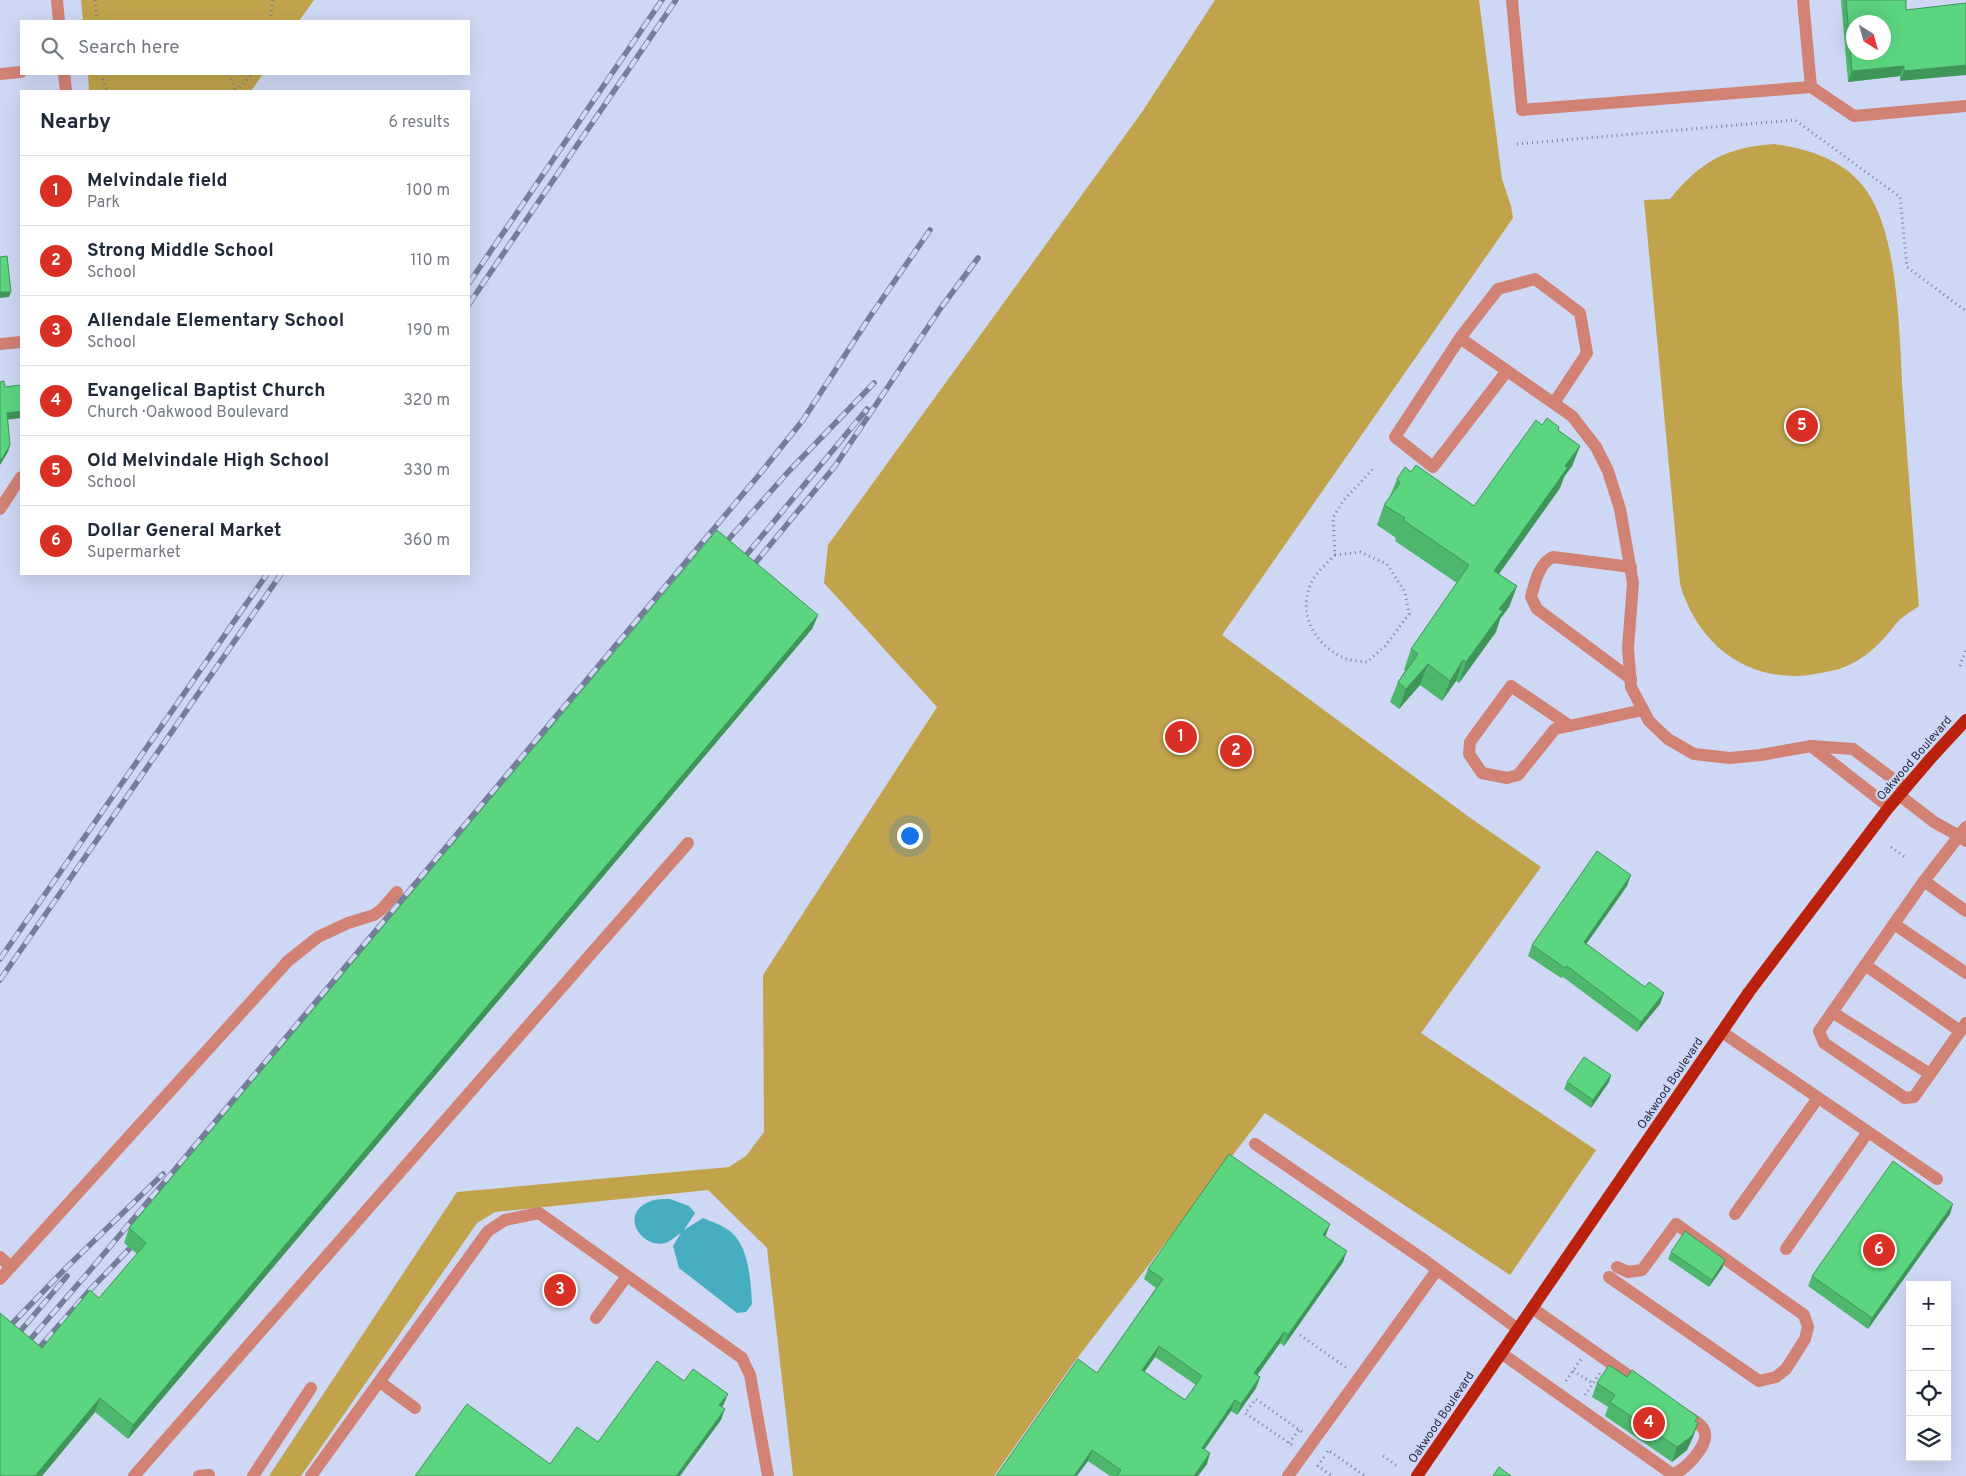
<!DOCTYPE html>
<html lang="en">
<head>
<meta charset="utf-8">
<style>
	:root { --surface:#fff; --page:#f6f6f7; --text:#1f2937; --muted:#747a83; --line:#e0e1e3; --accent:#d93025 }
	body { margin:0; font-family:Overpass,sans-serif; background:var(--page); color:var(--text) }
	.controls { position:absolute; right:15px; bottom:15px; display:grid; overflow:hidden; border-radius:0px; box-shadow:0 5px 20px #0002 }
	.controls button { width:45px; height:45px; display:grid; place-items:center; padding:0; border:0; border-bottom:1px solid var(--line); background:var(--surface); color:var(--text); font:25px sans-serif }
	.compass { position:absolute; left:1846px; top:15px; width:45px; height:45px; border-radius:50%; background:var(--surface); box-shadow:0 5px 20px #0002; rotate:143deg }
	.you { position:absolute; left:909px; top:835px; width:18px; height:18px; margin:-12px; border:4px solid #fff; border-radius:50%; background:#1a73e8; box-shadow:0 0 0 8px #1a73e833 }
	.badge { display:grid; place-items:center; width:32px; height:32px; border-radius:50%; background:var(--accent); color:#fff; font-size:16px; font-weight:700 }
	.pin { position:absolute; translate:-50% -50%; border:2px solid #fff; box-shadow:0 1px 5px #0006 }
	.list { margin:0; padding:0; list-style:none }
	h2 { display:flex; justify-content:space-between; align-items:center; height:65px; margin:0; padding:0 20px; font-size:21px }
	h2 small { font-size:16px; font-weight:400; color:var(--muted) }
	.list li { display:grid; grid-template-columns:32px 1fr auto; gap:15px; align-items:center; box-sizing:border-box; height:70px; padding:0 20px; border-top:1px solid var(--line) }
	.list b { display:block; font-size:19px; white-space:nowrap }
	.list p { margin:0; font-size:16px; white-space:nowrap; color:var(--muted) }
	.list em { font-size:16px; font-style:normal; color:var(--muted) }
	.icon { flex:none; width:28px; height:28px; fill:none; stroke:currentColor; stroke-width:2; stroke-linecap:round; stroke-linejoin:round }
	.map { position:relative; flex:none; width:1966px; height:1476px; overflow:hidden }
	.search { position:absolute; background:var(--surface); box-shadow:0 5px 20px #0002; left:20px; top:20px; width:450px; height:55px; display:flex; align-items:center; gap:12px; box-sizing:border-box; padding:0 18px; border-radius:0px; color:var(--muted); font-size:19px }
	.panel { position:absolute; background:var(--surface); box-shadow:0 5px 20px #0002; left:20px; top:90px; width:450px; height:485px; border-radius:0px }
	.map>svg:first-child { display:block }
</style>
</head>
<body>
<div class="map">
<svg width="1966" height="1476" viewBox="0 0 1966 1476">
	<rect width="100%" height="100%" fill="#ced8f4"/>
	<g fill="#c0a34b">
		<path d="M81,0H314L299,21H83Z"/>
		<path d="M1215,0H1479L1502,179L1511,206L1513,218L1222,635L1469,817L1541,867L1421,1033L1596,1150L1510,1275L1265,1113L1072,1365L994,1476H793L767,1248L708,1190L495,1212L477,1223L301,1476H269L457,1192L729,1167L746,1156L764,1132L763,975L937,707L824,583L828,545L1142,112Z"/>
		<path d="M88,74H263L251,91H89Z"/>
		<path d="M1774,144C1808,149 1845,160 1866,190C1900,237 1899,339 1903,397C1908,467 1913,536 1919,606C1912,611 1901,617 1895,625C1883,641 1866,658 1847,666C1839,670 1829,671 1821,673C1754,687 1699,649 1680,584L1644,200L1670,199C1700,162 1726,147 1774,144Z"/>
	</g>
	<path fill="#46aec0" d="M670,1199L689,1206L695,1213L684,1230L703,1218C712,1222 723,1225 731,1232C749,1247 751,1282 752,1304L746,1312L737,1313L679,1268L673,1246L681,1233C677,1235 672,1240 668,1242C644,1252 616,1214 651,1201C656,1199 665,1199 670,1199Z"/>
	<g fill="none" stroke-linecap="round" stroke-linejoin="round">
		<g stroke="#767f9b" stroke-width="3" stroke-dasharray="1 4" stroke-linecap="butt">
			<path d="M95,0L97,21"/>
			<path d="M270,21L273,0"/>
			<path d="M102,74L103,82L108,91"/>
			<path d="M229,74L236,91"/>
			<path d="M236,91L252,74"/>
			<path d="M1517,144L1795,120L1900,197L1907,267L1966,311"/>
			<path d="M1335,555L1360,552L1387,564L1405,592L1409,614L1385,646L1367,662C1360,661 1351,661 1344,658C1313,644 1295,610 1314,578C1319,570 1328,562 1335,555L1333,518L1343,501L1374,468"/>
			<path d="M1960,666L1966,649"/>
			<path d="M1891,847L1906,858"/>
			<path d="M1300,1335L1347,1368"/>
			<path d="M1573,1371L1594,1384"/>
			<path d="M1566,1381L1581,1359"/>
			<path d="M1585,1395L1600,1373"/>
			<path d="M1289,1443L1299,1430"/>
			<path d="M1292,1445L1245,1413L1256,1399L1302,1432"/>
			<path d="M1327,1452L1328,1450L1365,1476"/>
			<path d="M1383,1456L1397,1466"/>
			<path d="M1324,1457L1318,1466L1332,1476"/>
		</g>
		<g stroke="#d18274" stroke-width="12">
			<path d="M57,0L59,21"/>
			<path d="M1512,0L1522,110L1811,87L1854,116L1966,106"/>
			<path d="M1803,0L1811,87"/>
			<path d="M0,74L21,72"/>
			<path d="M64,74L66,91"/>
			<path d="M1460,338L1572,416L1596,447L1608,471L1620,509L1633,583L1628,648L1631,687L1649,721L1668,739L1694,754L1730,758L1761,755L1811,746L1853,749L1905,788"/>
			<path d="M0,344L21,342"/>
			<path d="M1507,371L1433,467L1395,437L1460,338L1498,289L1535,279L1580,313L1587,353L1554,403"/>
			<path d="M0,509L21,477"/>
			<path d="M1631,567L1553,557C1539,563 1535,582 1531,597L1537,609L1631,679"/>
			<path d="M1570,726L1511,686L1470,742L1469,754L1482,773L1507,778L1518,775L1555,729L1643,710"/>
			<path d="M1811,746L1889,807"/>
			<path d="M1899,795L1934,822L1959,836L1966,827"/>
			<path d="M1966,841L1959,836L1924,881L1819,1031L1824,1043L1905,1098L1914,1097L1966,1023"/>
			<path d="M1924,881L1966,911"/>
			<path d="M1894,924L1966,973"/>
			<path d="M1865,965L1960,1031"/>
			<path d="M1832,1012L1930,1074"/>
			<path d="M1722,1032L1937,1179"/>
			<path d="M1255,1144L1427,1262L1518,1329"/>
			<path d="M1735,1214L1818,1098"/>
			<path d="M1786,1249L1868,1132"/>
			<path d="M0,1257L11,1267"/>
			<path d="M1609,1277L1759,1381L1776,1377L1786,1369L1805,1339L1808,1327L1804,1315L1676,1224L1642,1270L1628,1272L1617,1267"/>
			<path d="M0,1279L288,961L318,937L348,923L374,915L382,909L397,892"/>
			<path d="M1532,1308L1642,1385"/>
			<path d="M596,1318L627,1276"/>
			<path d="M1501,1353L1672,1474C1684,1472 1708,1446 1705,1433C1703,1424 1692,1419 1685,1415"/>
			<path d="M380,1382L415,1408"/>
			<path d="M134,1476L688,843"/>
			<path d="M199,1476L209,1475V1476"/>
			<path d="M253,1476L311,1388"/>
			<path d="M311,1476L488,1231L505,1220L539,1213L742,1358L750,1375L768,1476"/>
			<path d="M1288,1476L1437,1270"/>
		</g>
		<path stroke="#ba220e" stroke-width="12" d="M1417,1476L1749,992L1889,807L1931,758L1966,720"/>
		<defs>
			<g id="rail">
				<path d="M469,283L662,0"/>
				<path d="M469,304L676,0"/>
				<path d="M719,550L789,471L874,383"/>
				<path d="M738,565L867,409"/>
				<path d="M747,573L835,466L940,309L978,258"/>
				<path d="M0,959L267,574"/>
				<path d="M0,980L281,574"/>
				<path d="M3,1333L66,1268L163,1174"/>
				<path d="M12,1341L67,1276"/>
				<path d="M22,1349L92,1268L759,475L803,420L869,318L930,230"/>
				<path d="M31,1357L88,1292L130,1248"/>
			</g>
		</defs>
		<use href="#rail" stroke="#757e99" stroke-width="5.5"/>
		<use href="#rail" stroke="#ced8f4" stroke-width="4" stroke-dasharray="11" stroke-linecap="butt"/>
	</g>
	<g fill="#4eb76e" fill-rule="evenodd">
		<path d="M1841,0H1906V10L1966,3L1900,81V76L1848,82Z"/>
		<path d="M1542,425L1558,430L1580,446L1572,466L1564,477L1560,488L1499,574L1517,586L1509,607L1500,619L1496,632L1459,683L1456,681L1442,701L1420,685L1399,709L1390,702L1398,682L1405,671L1404,670L1411,649L1457,583L1395,541L1396,538L1377,525L1384,505L1390,496L1397,479L1411,472L1474,506Z"/>
		<path d="M818,615L812,629L128,1439L95,1412L42,1476H0L42,1348L99,1298L137,1254L124,1243L129,1228Z"/>
		<path d="M1627,886L1586,944L1645,987L1664,993L1660,1004L1637,1032L1563,977L1561,978L1528,956L1532,945Z"/>
		<path d="M1611,1075L1609,1082L1591,1108L1564,1089L1567,1082Z"/>
		<path d="M1950,1214L1868,1329L1808,1286L1812,1276Z"/>
		<path d="M1326,1235L1325,1236L1343,1262L1284,1346L1280,1343L1257,1375L1260,1377L1256,1388L1237,1415L1231,1411L1205,1449L1207,1464L1198,1476H1110L1088,1461L1097,1373L1156,1288L1144,1279L1148,1269ZM1155,1357L1196,1385L1185,1400L1144,1372Z"/>
		<path d="M1671,1252L1723,1267L1709,1287L1668,1259Z"/>
		<path d="M1627,1377L1696,1422L1693,1437L1687,1450L1672,1462L1605,1416L1608,1407L1592,1397L1597,1383Z"/>
	</g>
	<g fill="#40955a">
		<path d="M1966,65V75L1900,81L1904,71Z"/>
		<path d="M1904,66L1900,76L1848,82L1852,71Z"/>
		<path d="M0,292H11L9,297L0,298Z"/>
		<path d="M21,411V418L5,420L7,413Z"/>
		<path d="M10,445L8,452L0,465V459Z"/>
		<path d="M1580,446L1572,466L1564,477L1560,488L1486,592L1494,571L1565,466Z"/>
		<path d="M1517,586L1509,607L1500,619L1496,632L1459,683L1466,662L1499,609Z"/>
		<path d="M818,615L812,629L128,1439L133,1425Z"/>
		<path d="M1463,660L1456,681L1442,701L1450,681Z"/>
		<path d="M1428,664L1420,685L1399,709L1406,689Z"/>
		<path d="M1631,875L1627,886L1580,953L1584,942Z"/>
		<path d="M1664,993L1660,1004L1637,1032L1641,1022Z"/>
		<path d="M1611,1075L1609,1082L1591,1108L1593,1100Z"/>
		<path d="M1953,1204L1950,1214L1868,1329L1872,1318Z"/>
		<path d="M1330,1224L1326,1235L1319,1245L1323,1235Z"/>
		<path d="M1347,1251L1343,1262L1284,1346L1288,1335Z"/>
		<path d="M1725,1260L1723,1267L1709,1287L1712,1280Z"/>
		<path d="M1284,1332L1280,1343L1251,1384L1254,1373Z"/>
		<path d="M1159,1346L1155,1357L1138,1381L1142,1370Z"/>
		<path d="M1260,1377L1256,1388L1237,1415L1241,1404Z"/>
		<path d="M728,1394L724,1404L716,1416L719,1405Z"/>
		<path d="M100,1398L95,1412L42,1476H35Z"/>
		<path d="M1235,1400L1231,1411L1198,1458L1202,1448Z"/>
		<path d="M725,1409L721,1420L680,1476H676Z"/>
		<path d="M1698,1423L1693,1437L1687,1450L1672,1462L1677,1447Z"/>
		<path d="M1092,1450L1088,1461L1077,1476H1074Z"/>
		<path d="M1210,1453L1207,1464L1198,1476H1194Z"/>
	</g>
	<g fill="#5bd580" stroke="#40955a" fill-rule="evenodd">
		<path d="M1846,0H1906V10L1966,3V65L1904,71V66L1852,71ZM1854,22H1884V52H1854Z"/>
		<path d="M7,256L11,292H0V257Z"/>
		<path d="M4,381L5,387L21,385V411L7,413L10,445L2,459H0V382Z"/>
		<path d="M1547,418L1559,427L1558,430L1580,446L1565,466L1568,467L1494,571L1517,586L1499,609L1503,611L1466,662L1463,660L1450,681L1428,664L1406,689L1398,682L1418,654L1411,649L1469,565L1403,520L1405,518L1384,505L1400,483L1397,479L1405,467L1411,472L1416,465L1474,506L1536,420L1542,425Z"/>
		<path d="M717,530L818,615L133,1425L100,1398L35,1476H0V1313L42,1348L90,1290L99,1298L146,1243L129,1228Z"/>
		<path d="M1597,851L1631,875L1584,942L1645,987L1649,982L1664,993L1641,1022L1567,966L1565,968L1532,945Z"/>
		<path d="M1584,1057L1611,1075L1593,1100L1567,1082Z"/>
		<path d="M1229,1154L1330,1224L1323,1235L1347,1251L1288,1335L1284,1332L1254,1373L1260,1377L1241,1404L1235,1400L1202,1448L1210,1453L1194,1476H1117L1121,1470L1092,1450L1074,1476H996L1078,1359L1097,1373L1163,1279L1148,1269ZM1159,1346L1202,1376L1185,1400L1142,1370Z"/>
		<path d="M1893,1161L1953,1204L1872,1318L1812,1276Z"/>
		<path d="M1685,1231L1725,1260L1712,1280L1671,1252Z"/>
		<path d="M657,1361L684,1381L693,1369L728,1394L719,1405L725,1409L676,1476H415L467,1404L550,1464L577,1427L598,1442Z"/>
		<path d="M1609,1365L1627,1377L1632,1370L1698,1417L1695,1421L1698,1423L1692,1436L1677,1447L1610,1402L1615,1395L1597,1383Z"/>
		<path d="M1499,1467L1511,1476H1493Z"/>
	</g>
	<g text-anchor="middle" stroke-width="4.5" stroke-linejoin="round" paint-order="stroke">
		<g font-size="12" fill="#262e49" stroke="#ced8f4">
			<text transform="translate(1914 758) rotate(-49)" y="4">Oakwood Boulevard</text>
			<text transform="translate(1670 1083) rotate(-56)" y="4">Oakwood Boulevard</text>
			<text transform="translate(1441 1417) rotate(-56)" y="4">Oakwood Boulevard</text>
		</g>
	</g>
</svg>
<div class="controls">
<button>+</button>
<button>−</button>
<button><svg class="icon" aria-label="locate" viewBox="0 0 24 24"><circle cx="12" cy="12" r="6"/><path d="M12 2v4M12 18v4M2 12h4M18 12h4"/></svg></button>
<button><svg class="icon" aria-label="layers" viewBox="0 0 24 24"><path d="M12 4l9 5-9 5-9-5zM3 14l9 5 9-5"/></svg></button>
</div>
<svg class="compass" viewBox="-18 -18 36 36"><path d="M0-13l5 13h-10z" fill="#e53935"/><path d="M0 13l5-13h-10z" fill="#747a83"/></svg>
<div class="you"></div>
<div class="pin badge" style="left:1181px;top:737px">1</div>
<div class="pin badge" style="left:1236px;top:751px">2</div>
<div class="pin badge" style="left:560px;top:1290px">3</div>
<div class="pin badge" style="left:1649px;top:1423px">4</div>
<div class="pin badge" style="left:1802px;top:426px">5</div>
<div class="pin badge" style="left:1879px;top:1250px">6</div>
<div class="search"><svg class="icon" aria-label="search" viewBox="0 0 24 24"><circle cx="10" cy="10" r="6"/><path d="M15 15l6 6"/></svg>Search here</div>
<section class="panel">
<h2>Nearby<small>6 results</small></h2>
<ul class="list">
<li><span class="badge">1</span><div><b>Melvindale field</b><p>Park</p></div><em>100 m</em></li>
<li><span class="badge">2</span><div><b>Strong Middle School</b><p>School</p></div><em>110 m</em></li>
<li><span class="badge">3</span><div><b>Allendale Elementary School</b><p>School</p></div><em>190 m</em></li>
<li><span class="badge">4</span><div><b>Evangelical Baptist Church</b><p>Church · Oakwood Boulevard</p></div><em>320 m</em></li>
<li><span class="badge">5</span><div><b>Old Melvindale High School</b><p>School</p></div><em>330 m</em></li>
<li><span class="badge">6</span><div><b>Dollar General Market</b><p>Supermarket</p></div><em>360 m</em></li>
</ul>
</section>
</div>
</body>
</html>
